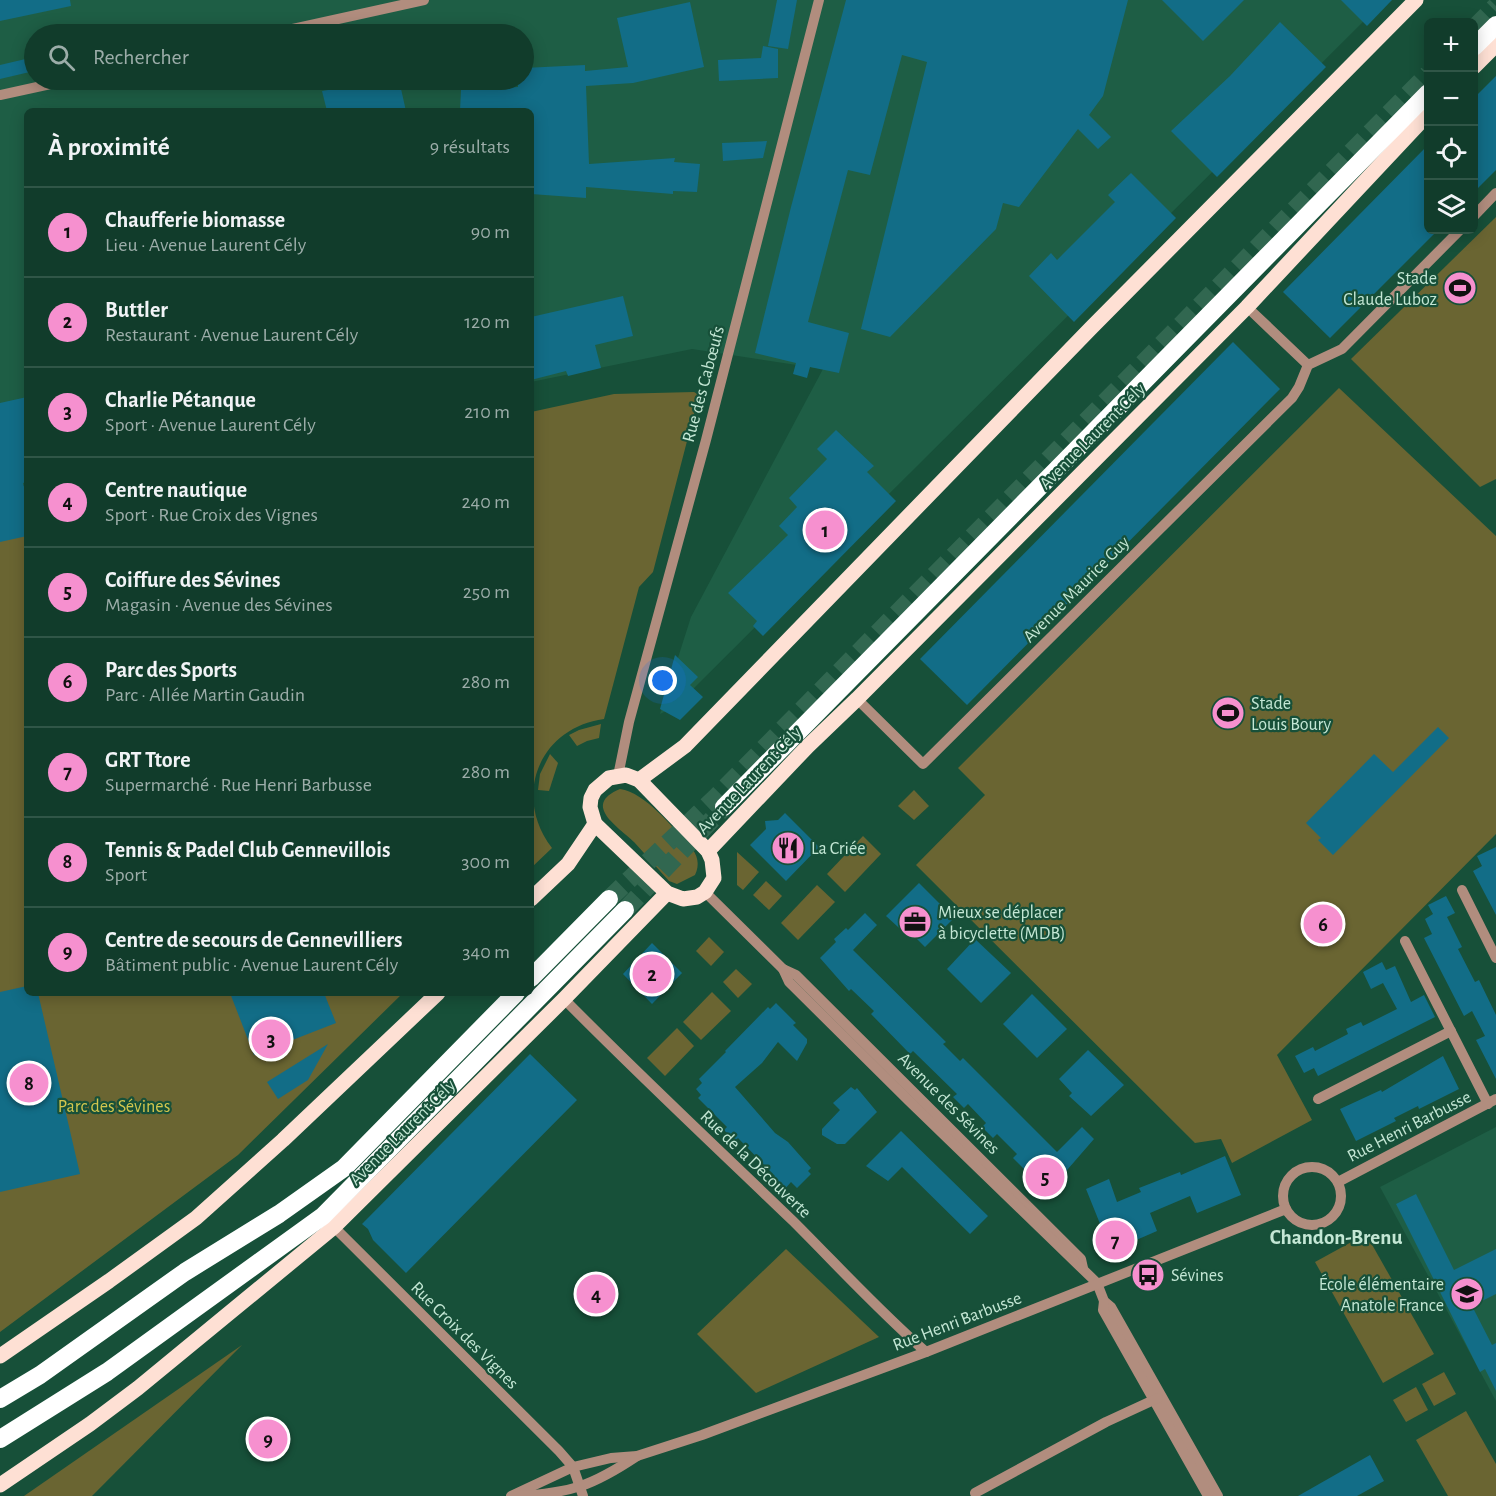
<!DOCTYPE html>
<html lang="fr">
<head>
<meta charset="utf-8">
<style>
	:root { --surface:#113c2b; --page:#1a4333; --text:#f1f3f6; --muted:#9cada9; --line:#305647; --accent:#f690cf }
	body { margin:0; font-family:"Alegreya Sans",sans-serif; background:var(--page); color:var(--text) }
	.controls { position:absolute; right:18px; top:18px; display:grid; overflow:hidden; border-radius:9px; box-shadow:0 3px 15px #0003 }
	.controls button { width:54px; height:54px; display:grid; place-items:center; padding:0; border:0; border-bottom:2px solid var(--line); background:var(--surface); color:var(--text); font:30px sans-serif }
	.you { position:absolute; left:663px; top:681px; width:21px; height:21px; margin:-15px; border:4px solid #fff; border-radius:50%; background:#1a73e8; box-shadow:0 0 0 9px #1a73e833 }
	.badge { display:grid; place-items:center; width:39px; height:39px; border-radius:50%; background:var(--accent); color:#111; font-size:20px; font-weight:700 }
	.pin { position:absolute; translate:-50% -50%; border:3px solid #fff; box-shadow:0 2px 6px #0006 }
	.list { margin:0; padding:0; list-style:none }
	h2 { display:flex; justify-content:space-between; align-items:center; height:78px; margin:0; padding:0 24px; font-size:26px }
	h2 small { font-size:20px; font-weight:400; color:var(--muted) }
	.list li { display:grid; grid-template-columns:39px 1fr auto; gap:18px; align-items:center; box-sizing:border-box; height:90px; padding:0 24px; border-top:2px solid var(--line) }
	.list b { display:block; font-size:22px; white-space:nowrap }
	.list p { margin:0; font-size:20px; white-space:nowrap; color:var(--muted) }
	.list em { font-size:20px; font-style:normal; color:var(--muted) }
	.icon { flex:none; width:33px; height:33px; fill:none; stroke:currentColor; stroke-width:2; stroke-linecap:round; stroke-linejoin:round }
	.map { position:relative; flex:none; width:1496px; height:1496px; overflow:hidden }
	.search { position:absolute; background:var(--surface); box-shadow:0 3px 15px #0003; left:24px; top:24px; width:510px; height:66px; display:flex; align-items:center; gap:15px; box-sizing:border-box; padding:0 21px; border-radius:33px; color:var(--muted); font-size:22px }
	.panel { position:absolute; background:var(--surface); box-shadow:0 3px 15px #0003; left:24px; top:108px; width:510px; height:888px; border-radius:9px }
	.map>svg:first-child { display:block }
</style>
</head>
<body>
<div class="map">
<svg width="1496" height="1496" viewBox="0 0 1496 1496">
	<rect width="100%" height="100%" fill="#175039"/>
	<g fill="#1e5e45" fill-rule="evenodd">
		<path d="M0,0H1385L676,706L660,714L691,617L823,369L692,349L531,382V111H27V484L0,490ZM34,34H524V80H34Z"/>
		<path d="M1496,1127V1401L1380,1187Z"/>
	</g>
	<g fill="#6a6532">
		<path d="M1496,217V479L1480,487L1351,359Z"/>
		<path d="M1339,388L1496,536V834L1277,1055L1312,1120L1232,1163L1221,1139L1195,1143L916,865L985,795L958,768Z"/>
		<path d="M694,392L699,395L653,572L639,587L604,719C539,728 512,796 552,848L531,868V412L614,394Z"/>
		<path d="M27,521V993H403L238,1155L0,1332V527Z"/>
		<path d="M601,724L599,738L587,741L577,746L569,735L579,730Z"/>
		<path d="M550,754L558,763L549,791L538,790L540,774Z"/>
		<path d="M620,789C646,793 672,827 690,846C698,855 700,865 695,875L677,884L669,881C657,868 646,855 634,842C619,827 581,805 620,789Z"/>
		<path d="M914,790L929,806L914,820L898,806Z"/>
		<path d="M863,836L881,854L845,892L827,874Z"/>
		<path d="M737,852L759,872L743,890L737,885Z"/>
		<path d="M766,881L782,896L769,910L753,895Z"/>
		<path d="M817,885L835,902L798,940L781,923Z"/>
		<path d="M709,937L724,952L711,966L696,951Z"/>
		<path d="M736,969L752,984L738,998L723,982Z"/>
		<path d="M712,992L731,1011L701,1040L683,1022Z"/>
		<path d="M677,1028L694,1046L665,1076L647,1058Z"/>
		<path d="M1366,1234L1434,1354L1383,1383L1315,1262Z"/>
		<path d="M786,1249L879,1337L756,1393L697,1334Z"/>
		<path d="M242,1345L92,1496H24Z"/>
		<path d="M1444,1372L1456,1394L1434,1406L1422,1384Z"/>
		<path d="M1416,1387L1428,1410L1406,1422L1393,1400Z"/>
		<path d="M1466,1411L1496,1464V1496H1448L1416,1440Z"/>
	</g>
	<g fill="#126d87">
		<path d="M0,0H70L71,6L0,21Z"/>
		<path d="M777,0H797L788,49L768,46Z"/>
		<path d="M846,0H1128L1103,96L1089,115L1111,137L1098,149L1078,129L1019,207L1003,203L996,229L890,337L861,329L927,62L902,55L870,175L848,170L808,322L849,333L839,373L810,367L807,378L793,374L796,363L755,353L791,207Z"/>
		<path d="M1162,0H1244L1203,41Z"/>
		<path d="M1341,0H1392L1367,26Z"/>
		<path d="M690,2L704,67L633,83L586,86L589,164L675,158L674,162L700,164L697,192L673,191V194L586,187V198L531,194V111H460L461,90L518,87V80H524V68L585,65V71L628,67L617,18Z"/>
		<path d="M1280,22L1326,67L1217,177L1171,131L1230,76Z"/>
		<path d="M763,46L778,49V78L719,81L718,60L761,58Z"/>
		<path d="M34,57V71L0,79V65Z"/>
		<path d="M1496,76V170L1473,193V99Z"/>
		<path d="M346,80H399L406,111H327L322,91L334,89Z"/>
		<path d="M767,141L763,158L723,161L722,143Z"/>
		<path d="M1428,145V230H1438L1330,338L1283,292Z"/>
		<path d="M1131,173L1176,218L1074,322L1029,276L1051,253L1057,260L1115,202L1108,195Z"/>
		<path d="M623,296L633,336L595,345L601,368L568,376L566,371L531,380V317Z"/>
		<path d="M1233,342L1280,389L967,705L920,659Z"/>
		<path d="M27,397V482L23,483L27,498V536L0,542V403Z"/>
		<path d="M836,430L874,466L867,472L896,501L763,636L753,626L757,621L728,593L788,535L779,526L797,507L789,498L827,459L817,449Z"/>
		<path d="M675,655L698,677L690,685L703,697L680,720L660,709Z"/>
		<path d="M1438,727L1449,738L1333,855L1318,840L1321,838L1306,823L1374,754L1393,772Z"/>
		<path d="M785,813L819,847L786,881L750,845L766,829L765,821L778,820Z"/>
		<path d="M1496,847V915L1473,871L1482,866L1477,856Z"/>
		<path d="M919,883L954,918L925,947L912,934L909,937L886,916Z"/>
		<path d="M1446,896L1455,913L1447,917L1462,947L1458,949L1475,982L1479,980L1496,1015V1079L1476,1040L1485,1036L1472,1011L1464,1016L1424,938L1432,934L1425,919L1433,914L1428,905Z"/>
		<path d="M865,913L877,925L853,950L946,1042L943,1044L960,1061L963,1058L1057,1152L1082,1127L1094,1139L1061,1177L1059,1175L1048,1187L1027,1167L1024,1169L1013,1158L1017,1154L997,1134L993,1138L982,1127L986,1123L968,1104L964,1108L953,1097L957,1094L913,1051L910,1054L871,1014L874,1011L851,989L849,991L820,958L836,942L834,939L846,928L848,930Z"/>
		<path d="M975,939L1011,973L981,1003L947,969Z"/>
		<path d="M652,943L682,973L652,1004L623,974Z"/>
		<path d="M1382,962L1386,970L1395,966L1411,1002L1424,995L1435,1017L1318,1076L1314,1068L1304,1073L1295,1056L1313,1047L1315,1051L1348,1034L1346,1029L1361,1022L1363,1026L1397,1009L1383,983L1371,989L1363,972Z"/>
		<path d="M27,986V993H38L80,1174L0,1192V992Z"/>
		<path d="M230,993H324L336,1023L254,1055Z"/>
		<path d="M1032,994L1067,1029L1037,1058L1003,1024Z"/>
		<path d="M776,1003L796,1023L793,1025L807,1039V1043L797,1061L778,1042L762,1063L735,1087L775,1133L788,1142L811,1168L808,1171L811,1174L797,1188L791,1182L784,1190L773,1178L775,1176L738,1138L735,1141L724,1130L727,1127L698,1098L701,1095L696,1089L702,1083L699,1079L726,1052L725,1051L768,1007L770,1009Z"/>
		<path d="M328,1044L308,1080L278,1099L267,1082Z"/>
		<path d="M1088,1050L1124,1085L1091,1116L1069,1096L1072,1093L1059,1079Z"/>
		<path d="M530,1054L577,1100L406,1273L373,1240L368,1229L362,1224Z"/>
		<path d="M1443,1056L1459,1089L1419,1109L1418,1106L1394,1118L1396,1121L1356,1141L1340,1109L1381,1090L1382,1092Z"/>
		<path d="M851,1087L855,1090L857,1088L877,1112L845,1144H837L822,1135V1129L840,1110L833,1103Z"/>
		<path d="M901,1131L988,1216L970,1234L902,1167L888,1181L866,1166Z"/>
		<path d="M1225,1156L1241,1195L1197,1213L1190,1196L1150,1213L1157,1231L1111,1251L1086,1189L1109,1179L1117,1202L1141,1192L1139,1188L1180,1172L1181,1175Z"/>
		<path d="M1416,1194L1454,1270L1496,1249V1294L1472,1306L1492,1345L1496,1343V1391L1485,1369L1480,1372L1396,1204Z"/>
		<path d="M1370,1455L1384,1481L1357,1496H1298Z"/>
	</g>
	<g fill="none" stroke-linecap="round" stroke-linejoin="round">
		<g stroke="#316750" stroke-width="18" stroke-dasharray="18 9" stroke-linecap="butt">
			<path d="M1474,28L1496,6"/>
			<path d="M609,899L715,798L1428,74"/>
			<path d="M625,910L724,807"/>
		</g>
		<g stroke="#b18d7e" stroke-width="10">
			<path d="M270,34L424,0"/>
			<path d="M0,95L69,80"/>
			<path d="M1474,216L1496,193"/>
			<path d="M1247,307L1308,365"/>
			<path d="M857,699L923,764L1292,398L1299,387L1308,365L1342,349L1460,230"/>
			<path d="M618,776L629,722L706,440L819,0"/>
			<path d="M1462,890L1496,958"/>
			<path d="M705,892L783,969L796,975L1081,1259L1083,1268"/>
			<path d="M1405,941L1488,1104"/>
			<path d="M783,969L789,982L909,1101L1097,1283L1104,1301L1111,1307L1218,1496"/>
			<path d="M564,999C639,1075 716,1147 793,1221C837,1265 879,1311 926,1352"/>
			<path d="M1318,1099L1451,1031"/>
			<circle cx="1312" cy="1196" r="29"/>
			<path d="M1338,1182L1496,1099"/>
			<path d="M334,1227L559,1451L573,1467L583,1496"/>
			<path d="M1104,1301L1103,1310L1208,1496"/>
			<path d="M975,1493L1106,1422L1158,1398"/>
			<path d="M511,1496L573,1467L611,1458L637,1456L702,1435L926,1352L1286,1209"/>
			<path d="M517,1496C571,1493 592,1486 637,1456"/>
		</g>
		<g stroke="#fee0d4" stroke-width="15">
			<path d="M1474,67L1496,45"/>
			<path d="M626,775L639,780L708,851L712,860L714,878L705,892L697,897L683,899L667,893L595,824L590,807L591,798L595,790L609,778Z"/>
			<path d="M639,780L685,746L1091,328L1416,0"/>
			<path d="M708,851L808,746L857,699L1247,307L1428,114"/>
			<path d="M531,899L568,864L595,824"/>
			<path d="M0,1356L109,1281L196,1218L283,1140L438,993"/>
			<path d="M0,1485L90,1424L138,1388L334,1227L564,999L667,893"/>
		</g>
		<g stroke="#fff" stroke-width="18">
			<path d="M1474,47L1496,25"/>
			<path d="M724,807L1428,93"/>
			<path d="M531,978L609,899"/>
			<path d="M0,1399L40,1375L185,1272L279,1214L344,1168L516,993"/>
			<path d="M0,1439L107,1372L323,1216L625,910"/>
		</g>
	</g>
	<defs>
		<symbol id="stadium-disc" viewBox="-11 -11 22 22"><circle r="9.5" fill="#f690cf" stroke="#175039"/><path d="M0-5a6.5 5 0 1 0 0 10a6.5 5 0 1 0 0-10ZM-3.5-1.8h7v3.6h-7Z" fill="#111"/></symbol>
		<symbol id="restaurant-disc" viewBox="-11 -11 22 22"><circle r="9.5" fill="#f690cf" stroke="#175039"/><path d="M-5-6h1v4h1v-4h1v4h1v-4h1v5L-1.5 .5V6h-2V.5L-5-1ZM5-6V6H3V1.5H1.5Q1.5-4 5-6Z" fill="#111"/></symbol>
		<symbol id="office-disc" viewBox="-11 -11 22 22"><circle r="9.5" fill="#f690cf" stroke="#175039"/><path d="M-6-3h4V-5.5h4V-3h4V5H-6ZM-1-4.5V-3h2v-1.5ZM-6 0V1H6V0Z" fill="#111"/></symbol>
		<symbol id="bus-disc" viewBox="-11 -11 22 22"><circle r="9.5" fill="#f690cf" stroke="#175039"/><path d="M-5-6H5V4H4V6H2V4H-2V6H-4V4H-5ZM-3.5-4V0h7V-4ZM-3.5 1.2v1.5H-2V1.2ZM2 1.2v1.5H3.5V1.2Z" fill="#111"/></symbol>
		<symbol id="school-disc" viewBox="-11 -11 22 22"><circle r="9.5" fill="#f690cf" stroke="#175039"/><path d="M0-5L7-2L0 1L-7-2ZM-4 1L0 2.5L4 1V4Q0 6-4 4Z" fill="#111"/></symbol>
	</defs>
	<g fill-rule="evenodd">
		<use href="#stadium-disc" x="1441" y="269" width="38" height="38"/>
		<use href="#stadium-disc" x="1209" y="694" width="38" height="38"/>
		<use href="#restaurant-disc" x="769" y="829" width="38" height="38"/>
		<use href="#office-disc" x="896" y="903" width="38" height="38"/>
		<use href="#bus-disc" x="1129" y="1256" width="38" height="38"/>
		<use href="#school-disc" x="1448" y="1275" width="38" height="38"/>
	</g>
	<g text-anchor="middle" stroke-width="4.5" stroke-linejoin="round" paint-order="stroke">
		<g font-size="18" fill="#c4e7d5" stroke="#175039" text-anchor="start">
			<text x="1437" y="284" text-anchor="end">Stade<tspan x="1437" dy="21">Claude Luboz</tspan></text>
			<text x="1251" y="709">Stade<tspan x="1251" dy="21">Louis Boury</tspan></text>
			<text x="811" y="854">La Criée</text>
			<text x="938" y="918">Mieux se déplacer<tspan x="938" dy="21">à bicyclette (MDB)</tspan></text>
			<text x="1171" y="1281">Sévines</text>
			<text x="1444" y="1290" text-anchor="end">École élémentaire<tspan x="1444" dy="21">Anatole France</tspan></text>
		</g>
		<g font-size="18" fill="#c4e7d5" stroke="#175039">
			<text transform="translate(703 384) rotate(-75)" y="6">Rue des Cabœufs</text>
			<text transform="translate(1092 436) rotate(-45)" y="6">Avenue Laurent Cély</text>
			<text transform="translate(1076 589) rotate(-45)" y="6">Avenue Maurice Guy</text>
			<text transform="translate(749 780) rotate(-46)" y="6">Avenue Laurent Cély</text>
			<text transform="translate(949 1103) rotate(45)" y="6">Avenue des Sévines</text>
			<text transform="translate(1409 1126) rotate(-27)" y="6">Rue Henri Barbusse</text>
			<text transform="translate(402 1132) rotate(-45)" y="6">Avenue Laurent Cély</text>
			<text transform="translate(756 1164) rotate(44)" y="6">Rue de la Découverte</text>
			<text transform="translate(957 1321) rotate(-21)" y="6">Rue Henri Barbusse</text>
			<text transform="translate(465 1335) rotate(45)" y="6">Rue Croix des Vignes</text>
		</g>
		<g font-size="18" fill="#d3c64e" stroke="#175039">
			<text x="114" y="1112">Parc des Sévines</text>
		</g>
		<g font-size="21" font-weight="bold" fill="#c4e7d5" stroke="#175039">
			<text x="1336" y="1244">Chandon-Brenu</text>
		</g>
	</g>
</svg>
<div class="controls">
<button>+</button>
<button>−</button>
<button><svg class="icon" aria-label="locate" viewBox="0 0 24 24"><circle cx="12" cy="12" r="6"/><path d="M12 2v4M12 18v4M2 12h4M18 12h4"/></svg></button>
<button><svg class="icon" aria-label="layers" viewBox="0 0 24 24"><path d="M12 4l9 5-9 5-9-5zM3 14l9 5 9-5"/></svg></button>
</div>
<div class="you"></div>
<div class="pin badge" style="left:825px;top:530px">1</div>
<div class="pin badge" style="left:652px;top:974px">2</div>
<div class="pin badge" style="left:271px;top:1039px">3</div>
<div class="pin badge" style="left:596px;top:1294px">4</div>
<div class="pin badge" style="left:1045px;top:1177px">5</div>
<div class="pin badge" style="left:1323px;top:924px">6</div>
<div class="pin badge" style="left:1115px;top:1240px">7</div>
<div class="pin badge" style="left:29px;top:1083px">8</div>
<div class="pin badge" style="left:268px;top:1439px">9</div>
<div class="search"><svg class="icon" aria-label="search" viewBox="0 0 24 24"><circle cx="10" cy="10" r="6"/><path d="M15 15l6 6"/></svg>Rechercher</div>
<section class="panel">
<h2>À proximité<small>9 résultats</small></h2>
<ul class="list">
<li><span class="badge">1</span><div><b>Chaufferie biomasse</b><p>Lieu · Avenue Laurent Cély</p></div><em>90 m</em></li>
<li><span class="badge">2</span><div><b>Buttler</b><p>Restaurant · Avenue Laurent Cély</p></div><em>120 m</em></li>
<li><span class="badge">3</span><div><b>Charlie Pétanque</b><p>Sport · Avenue Laurent Cély</p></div><em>210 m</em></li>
<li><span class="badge">4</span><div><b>Centre nautique</b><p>Sport · Rue Croix des Vignes</p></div><em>240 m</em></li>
<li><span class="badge">5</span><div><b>Coiffure des Sévines</b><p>Magasin · Avenue des Sévines</p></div><em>250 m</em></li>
<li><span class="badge">6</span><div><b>Parc des Sports</b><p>Parc · Allée Martin Gaudin</p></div><em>280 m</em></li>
<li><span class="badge">7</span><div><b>GRT Ttore</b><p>Supermarché · Rue Henri Barbusse</p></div><em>280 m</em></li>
<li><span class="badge">8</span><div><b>Tennis &amp; Padel Club Gennevillois</b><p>Sport</p></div><em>300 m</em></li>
<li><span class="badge">9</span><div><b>Centre de secours de Gennevilliers</b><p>Bâtiment public · Avenue Laurent Cély</p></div><em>340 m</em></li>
</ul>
</section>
</div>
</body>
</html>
